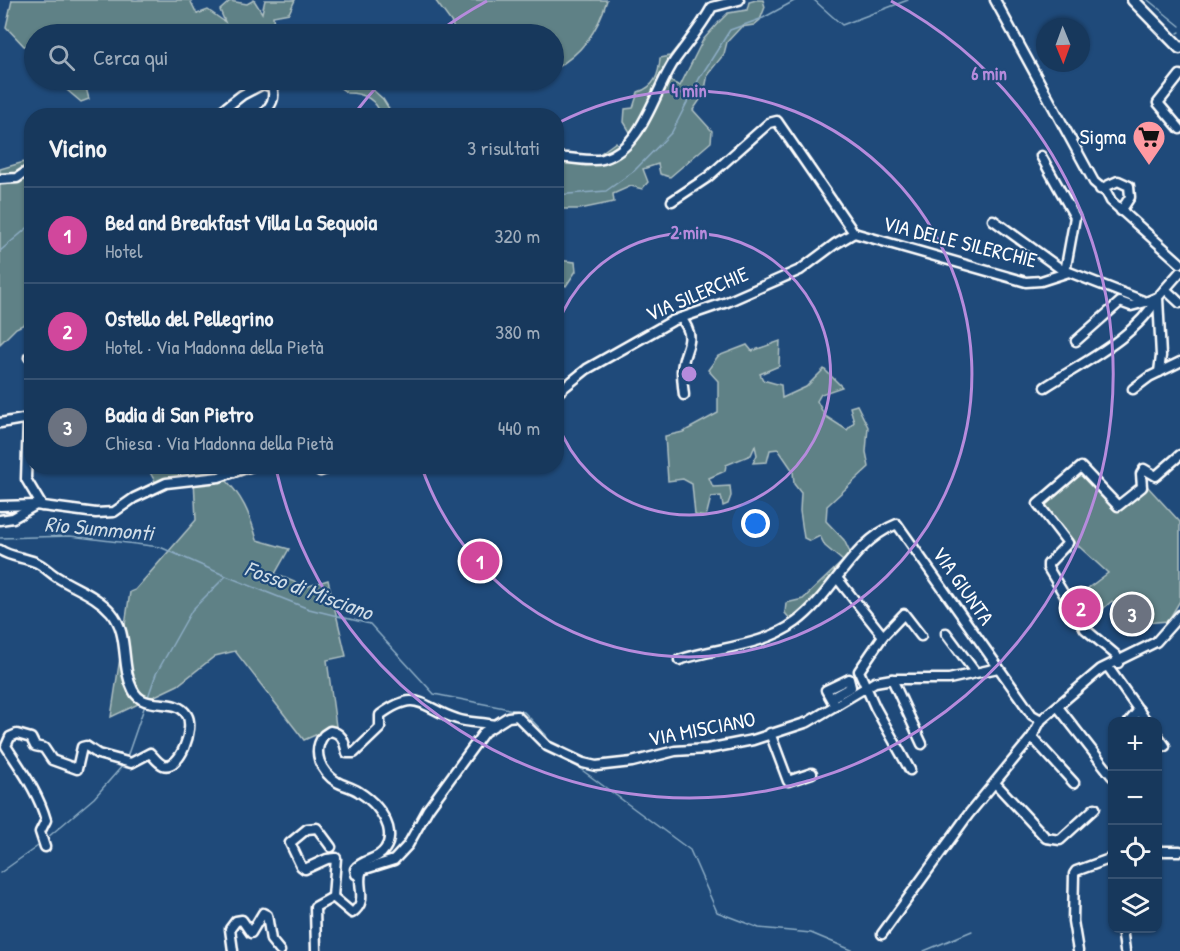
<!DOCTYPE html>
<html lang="it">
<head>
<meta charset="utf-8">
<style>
	:root { --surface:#17385c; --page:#203f62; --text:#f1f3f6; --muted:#9eacbb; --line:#365272; --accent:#ff9aa2 }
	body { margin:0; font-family:"Patrick Hand",sans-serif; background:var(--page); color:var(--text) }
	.controls { position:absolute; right:18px; bottom:18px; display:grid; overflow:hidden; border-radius:12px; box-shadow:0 2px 4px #0004 }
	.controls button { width:54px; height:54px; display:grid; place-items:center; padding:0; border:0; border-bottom:2px solid var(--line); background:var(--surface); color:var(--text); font:30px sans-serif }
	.compass { position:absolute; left:1036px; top:18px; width:54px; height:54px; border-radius:50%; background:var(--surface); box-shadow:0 2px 4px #0004; rotate:179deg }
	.you { position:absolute; left:756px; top:524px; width:21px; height:21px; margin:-15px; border:4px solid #fff; border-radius:50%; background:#1a73e8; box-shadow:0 0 0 9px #1a73e833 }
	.badge { display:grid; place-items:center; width:39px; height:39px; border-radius:50%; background:var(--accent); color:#fff; font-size:20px; font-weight:700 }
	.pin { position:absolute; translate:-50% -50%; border:3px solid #fff; box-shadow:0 2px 6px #0006 }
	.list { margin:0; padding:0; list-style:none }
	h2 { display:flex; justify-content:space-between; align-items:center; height:78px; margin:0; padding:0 24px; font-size:26px }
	h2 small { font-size:20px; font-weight:400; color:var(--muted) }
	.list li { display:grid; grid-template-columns:39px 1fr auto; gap:18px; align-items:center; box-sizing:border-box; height:96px; padding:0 24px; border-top:2px solid var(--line) }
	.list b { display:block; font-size:22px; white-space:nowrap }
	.list p { margin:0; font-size:20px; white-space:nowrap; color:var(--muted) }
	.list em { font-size:20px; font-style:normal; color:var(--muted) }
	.icon { flex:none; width:33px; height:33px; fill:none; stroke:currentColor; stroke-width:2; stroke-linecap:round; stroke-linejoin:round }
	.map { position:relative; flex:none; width:1180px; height:951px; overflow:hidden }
	.search { position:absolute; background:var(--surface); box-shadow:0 2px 4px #0004; left:24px; top:24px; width:540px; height:66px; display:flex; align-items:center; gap:15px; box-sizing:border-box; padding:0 21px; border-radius:33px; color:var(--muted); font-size:22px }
	.panel { position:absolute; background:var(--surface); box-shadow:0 2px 4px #0004; left:24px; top:108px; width:540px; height:366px; border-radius:24px }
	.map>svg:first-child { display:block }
</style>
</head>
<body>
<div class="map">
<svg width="1180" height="951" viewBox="0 0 1180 951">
	<rect width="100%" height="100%" fill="#1f4a7a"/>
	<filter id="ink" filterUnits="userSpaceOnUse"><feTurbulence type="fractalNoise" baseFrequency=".0167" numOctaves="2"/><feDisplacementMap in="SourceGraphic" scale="12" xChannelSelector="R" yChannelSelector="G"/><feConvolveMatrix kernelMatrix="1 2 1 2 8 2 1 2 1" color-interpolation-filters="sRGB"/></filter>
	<g filter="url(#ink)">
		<g fill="#5f8186" stroke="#afc0c2" stroke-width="1.5">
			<path d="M12,0H190L197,14L208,10L225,22L220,10L230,1L247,4L254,0L262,13L265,0H295L289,13L273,16L274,27L265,34H34V46H24L6,27Z"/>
			<path d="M435,0H607C598,31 582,54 554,69V34H455L452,23Z"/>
			<path d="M756,0H763L765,7L760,20L754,25L741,27L727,42L724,54L708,74L704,94L693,110L712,131L711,142L670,177L660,174L658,164L643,169L648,182L642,189L631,186L613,194L614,202L580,209H557V160L598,155L616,142L621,149L633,137L624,122L625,109L633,108L638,92C655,87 659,74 660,58L670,56L678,46L685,49L668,80L680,86L703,40L718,23L728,13L747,10L749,2Z"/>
			<path d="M72,80H106L100,84H85L89,99L81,102L67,90Z"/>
			<path d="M339,80H362L383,99L393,115H381C376,99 364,93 347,93L337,85Z"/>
			<path d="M31,160V321L16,328L0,344V169Z"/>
			<path d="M557,260L575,262L576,271L566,286L558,281L557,283Z"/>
			<path d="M780,341L779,366L760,374L763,380L781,385L782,398L806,387L824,369L842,387L821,394L817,401L825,416L847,430L854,422L850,407L857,405L868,427L866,452L869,467L827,506L826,521L844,540L851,555L819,593L811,616L797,627L785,613L786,603L803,599L843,561L825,546L820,536L810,541L804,538L800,511L801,493L794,484L793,471L778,449L770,450L767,462L753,463L757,455L755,446L751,455L726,465L725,471L709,478L713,487L730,486L731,496L728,504L723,506L721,496L711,497L706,517L695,515L692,484L683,479L668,481L665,436L683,432L718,413V381L708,370L718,356L747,345L752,351Z"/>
			<path d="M147,467H246L222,476C242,495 250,514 257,540L289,549L275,574L306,587L328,580L346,656L327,660L336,726L304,740L235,651L215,656L178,685L111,717L130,592L135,590L196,520L194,479L157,485Z"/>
			<path d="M1080,470L1118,510L1147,486L1180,522V601L1168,621L1146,623L1149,616L1124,600L1117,607L1112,601L1097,614L1082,599L1086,597L1083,592L1108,573L1073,541L1041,503Z"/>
		</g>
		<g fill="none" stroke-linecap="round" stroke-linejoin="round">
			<g stroke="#8dadc5" stroke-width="1.5">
				<path d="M814,0L842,25L908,0"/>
				<path d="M1148,0L1180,26"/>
				<path d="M1178,33L1180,32"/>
				<path d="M556,195L606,191L634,171L672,132L699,79L730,30L763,18L796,0"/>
				<path d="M0,251L32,224"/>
				<path d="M0,538L70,536L160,547L226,576"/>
				<path d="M148,697L156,674L192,610L226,576L309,609L370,624L434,694L524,712L546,735L549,744"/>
				<path d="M127,757L145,705"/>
				<path d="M571,762L690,850L717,912L759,928L811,933L854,951"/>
				<path d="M47,838L94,798L124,764"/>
				<path d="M0,873L38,846"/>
				<path d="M924,951L972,931"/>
			</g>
			<defs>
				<g id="minor">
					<path d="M995,0L1094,182L1107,193L1111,201L1180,263"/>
					<path d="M1180,75L1158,103L1180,129"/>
					<path d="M215,116L242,95L263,84L272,87C276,100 270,106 262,116"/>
					<path d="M556,158C571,156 589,163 603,159C644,147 654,90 675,60C688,42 701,27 712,7L739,0"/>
					<path d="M0,179L17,178L32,168"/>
					<path d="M1100,189L1118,181L1129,186L1130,197L1121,211"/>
					<path d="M672,201L708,177L769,123L777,121L854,233"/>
					<path d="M993,220L1065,272L1075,217L1041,156"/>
					<path d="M854,233L1026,282L1041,281L1069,272L1146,302L1158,297L1180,272"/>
					<path d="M1165,289L1180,303"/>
					<path d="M1158,298L1161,356L1159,372"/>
					<path d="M681,318C699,341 683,347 682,371C682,379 683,387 684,395"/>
					<path d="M1076,341L1120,302L1131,306L1146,302"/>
					<path d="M29,357L32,358"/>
					<path d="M1045,387C1082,363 1137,337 1158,297"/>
					<path d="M1133,389L1149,377L1180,362"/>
					<path d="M556,394L587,369L672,321L727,302L800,270L835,244L854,233"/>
					<path d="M0,423L23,419L28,421L26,479L42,506"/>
					<path d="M315,466L320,471L335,466"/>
					<path d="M0,506L35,505L96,513L114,512L134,498L166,483L219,477L252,466"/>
					<path d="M0,520L13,518L34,506"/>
					<path d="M0,550C10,557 23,557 35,562C43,565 50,573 57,577C76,589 96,595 111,612C130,634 120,665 133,690C144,713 175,695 187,715C195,728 180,771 163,765C158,763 154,757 150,753L131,763L98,754L86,746L82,747L77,769L52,760L44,748L35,746L31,738L17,734L10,737L6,746C22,771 38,792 46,820L40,832L45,847"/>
					<path d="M837,578L883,636"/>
					<path d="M946,633L975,672"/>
					<path d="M679,660C718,647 762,647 796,622C834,594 851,542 897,524L1032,715L1041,720"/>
					<path d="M1118,663L1116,655L1085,629L1048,568V564L1068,543L1038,504L1081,467L1118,506L1142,487L1141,474L1144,469L1156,476L1180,455"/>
					<path d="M1108,667L1147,722"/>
					<path d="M892,679L922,744"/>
					<path d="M831,698L851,687L849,679L826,690L835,706"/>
					<path d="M1058,707L1112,776"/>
					<path d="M1129,722L1139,710"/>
					<path d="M770,733L788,781L812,773"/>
					<path d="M1158,736L1165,746"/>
					<path d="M1032,737L1074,783"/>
					<path d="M910,770L875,707L859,671L883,636L904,614L921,636"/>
					<path d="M995,783L1046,838L1060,840L1095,808"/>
					<path d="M331,847L317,828L307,829L290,843L301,866L305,869L327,859L336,858L333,897"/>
					<path d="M1158,851H1180"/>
					<path d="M359,874H356L355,869C364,858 377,861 385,849C390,842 390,835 388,827C383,812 372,800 359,792C352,787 344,786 337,782C321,772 311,752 324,735L330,731C343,733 344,742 347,753H354L380,728V715C419,687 421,708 457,719C468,723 482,722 495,725"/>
					<path d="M1122,928L1125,951"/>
					<path d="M882,934L968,815L1032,737L1041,720L1101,669L1156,642L1180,615"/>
					<path d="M233,951L230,929L236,921L242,920L251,933L263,913L267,915L271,940L280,951"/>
					<path d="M316,951L315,907L333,897L352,913C370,900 355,885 362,870L394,860L408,845L428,809L484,732L508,717L517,716L547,746L583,763L596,766L632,762L675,751L707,749L753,740L808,722L875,682L892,679H949L998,668"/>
					<path d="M1078,951L1073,921L1074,874L1076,871L1112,858"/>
				</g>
				<path id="major" d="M1133,0L1180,48"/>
			</defs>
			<use href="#minor" stroke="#fff" stroke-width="13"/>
			<use href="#major" stroke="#fff" stroke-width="15"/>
			<use href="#minor" stroke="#1f4a7a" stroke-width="8"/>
			<use href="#major" stroke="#1f4a7a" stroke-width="10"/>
		</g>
	</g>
	<g fill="none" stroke="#b68bdc" stroke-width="3">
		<path d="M557 326A141 141 0 1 1 557 422"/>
		<path d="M558 123A283 283 0 1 1 422 468"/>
		<path d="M355 113A424 424 0 0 1 381 82M437 33A424 424 0 0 1 487 1M891 1A424 424 0 1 1 276 469"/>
	</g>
	<defs>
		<symbol id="supermarket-pin" viewBox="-11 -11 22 30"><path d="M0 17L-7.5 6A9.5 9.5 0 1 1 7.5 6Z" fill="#ff9aa2" stroke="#1f4a7a"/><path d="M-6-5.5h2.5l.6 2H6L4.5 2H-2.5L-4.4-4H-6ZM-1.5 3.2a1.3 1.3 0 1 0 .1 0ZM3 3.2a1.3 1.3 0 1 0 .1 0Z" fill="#111"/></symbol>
	</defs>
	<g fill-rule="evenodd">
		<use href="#supermarket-pin" x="1130" y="118" width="38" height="52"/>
	</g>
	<g text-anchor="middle" stroke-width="4.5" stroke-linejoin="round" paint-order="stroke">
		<g font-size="21" fill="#fff" stroke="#1f4a7a" text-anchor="end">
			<text x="1126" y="144">Sigma</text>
		</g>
		<g font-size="21" fill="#fff" stroke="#1f4a7a">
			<text transform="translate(960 242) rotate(14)" y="7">VIA DELLE SILERCHIE</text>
			<text transform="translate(697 294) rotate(-23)" y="7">VIA SILERCHIE</text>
			<text transform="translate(963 586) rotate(55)" y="7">VIA GIUNTA</text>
			<text transform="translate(702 729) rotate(-11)" y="7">VIA MISCIANO</text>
		</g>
		<g font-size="22" font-style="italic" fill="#d0dde7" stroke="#1f4a7a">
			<text transform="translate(99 528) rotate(5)" y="8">Rio Summonti</text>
			<text transform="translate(309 590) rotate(20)" y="8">Fosso di Misciano</text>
		</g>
	</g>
	<circle cx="689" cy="374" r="9" fill="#b68bdc" stroke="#1f4a7a" stroke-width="3"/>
	<g font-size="18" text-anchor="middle" font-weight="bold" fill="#b68bdc" stroke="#1f4a7a" stroke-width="4.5" stroke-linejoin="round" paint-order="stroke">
		<text x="989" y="80">6 min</text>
		<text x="689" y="97">4 min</text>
		<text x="689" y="239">2 min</text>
	</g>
</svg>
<div class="controls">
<button>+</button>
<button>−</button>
<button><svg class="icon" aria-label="locate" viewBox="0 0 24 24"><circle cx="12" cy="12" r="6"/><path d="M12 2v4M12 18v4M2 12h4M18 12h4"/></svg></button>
<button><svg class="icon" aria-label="layers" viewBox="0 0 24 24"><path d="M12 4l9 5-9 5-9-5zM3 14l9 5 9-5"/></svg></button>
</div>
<svg class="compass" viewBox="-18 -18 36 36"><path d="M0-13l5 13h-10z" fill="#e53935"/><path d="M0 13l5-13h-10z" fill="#9eacbb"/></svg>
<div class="you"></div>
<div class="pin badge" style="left:480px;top:561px;background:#d1479c">1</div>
<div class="pin badge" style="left:1081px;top:608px;background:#d1479c">2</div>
<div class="pin badge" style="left:1132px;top:614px;background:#6b7280">3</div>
<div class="search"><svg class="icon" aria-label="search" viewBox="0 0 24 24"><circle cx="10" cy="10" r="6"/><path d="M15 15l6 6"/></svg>Cerca qui</div>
<section class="panel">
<h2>Vicino<small>3 risultati</small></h2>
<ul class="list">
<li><span class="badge" style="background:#d1479c">1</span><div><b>Bed and Breakfast Villa La Sequoia</b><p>Hotel</p></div><em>320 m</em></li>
<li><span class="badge" style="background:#d1479c">2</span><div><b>Ostello del Pellegrino</b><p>Hotel · Via Madonna della Pietà</p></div><em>380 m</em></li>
<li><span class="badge" style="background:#6b7280">3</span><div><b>Badia di San Pietro</b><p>Chiesa · Via Madonna della Pietà</p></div><em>440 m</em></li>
</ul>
</section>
</div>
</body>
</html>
